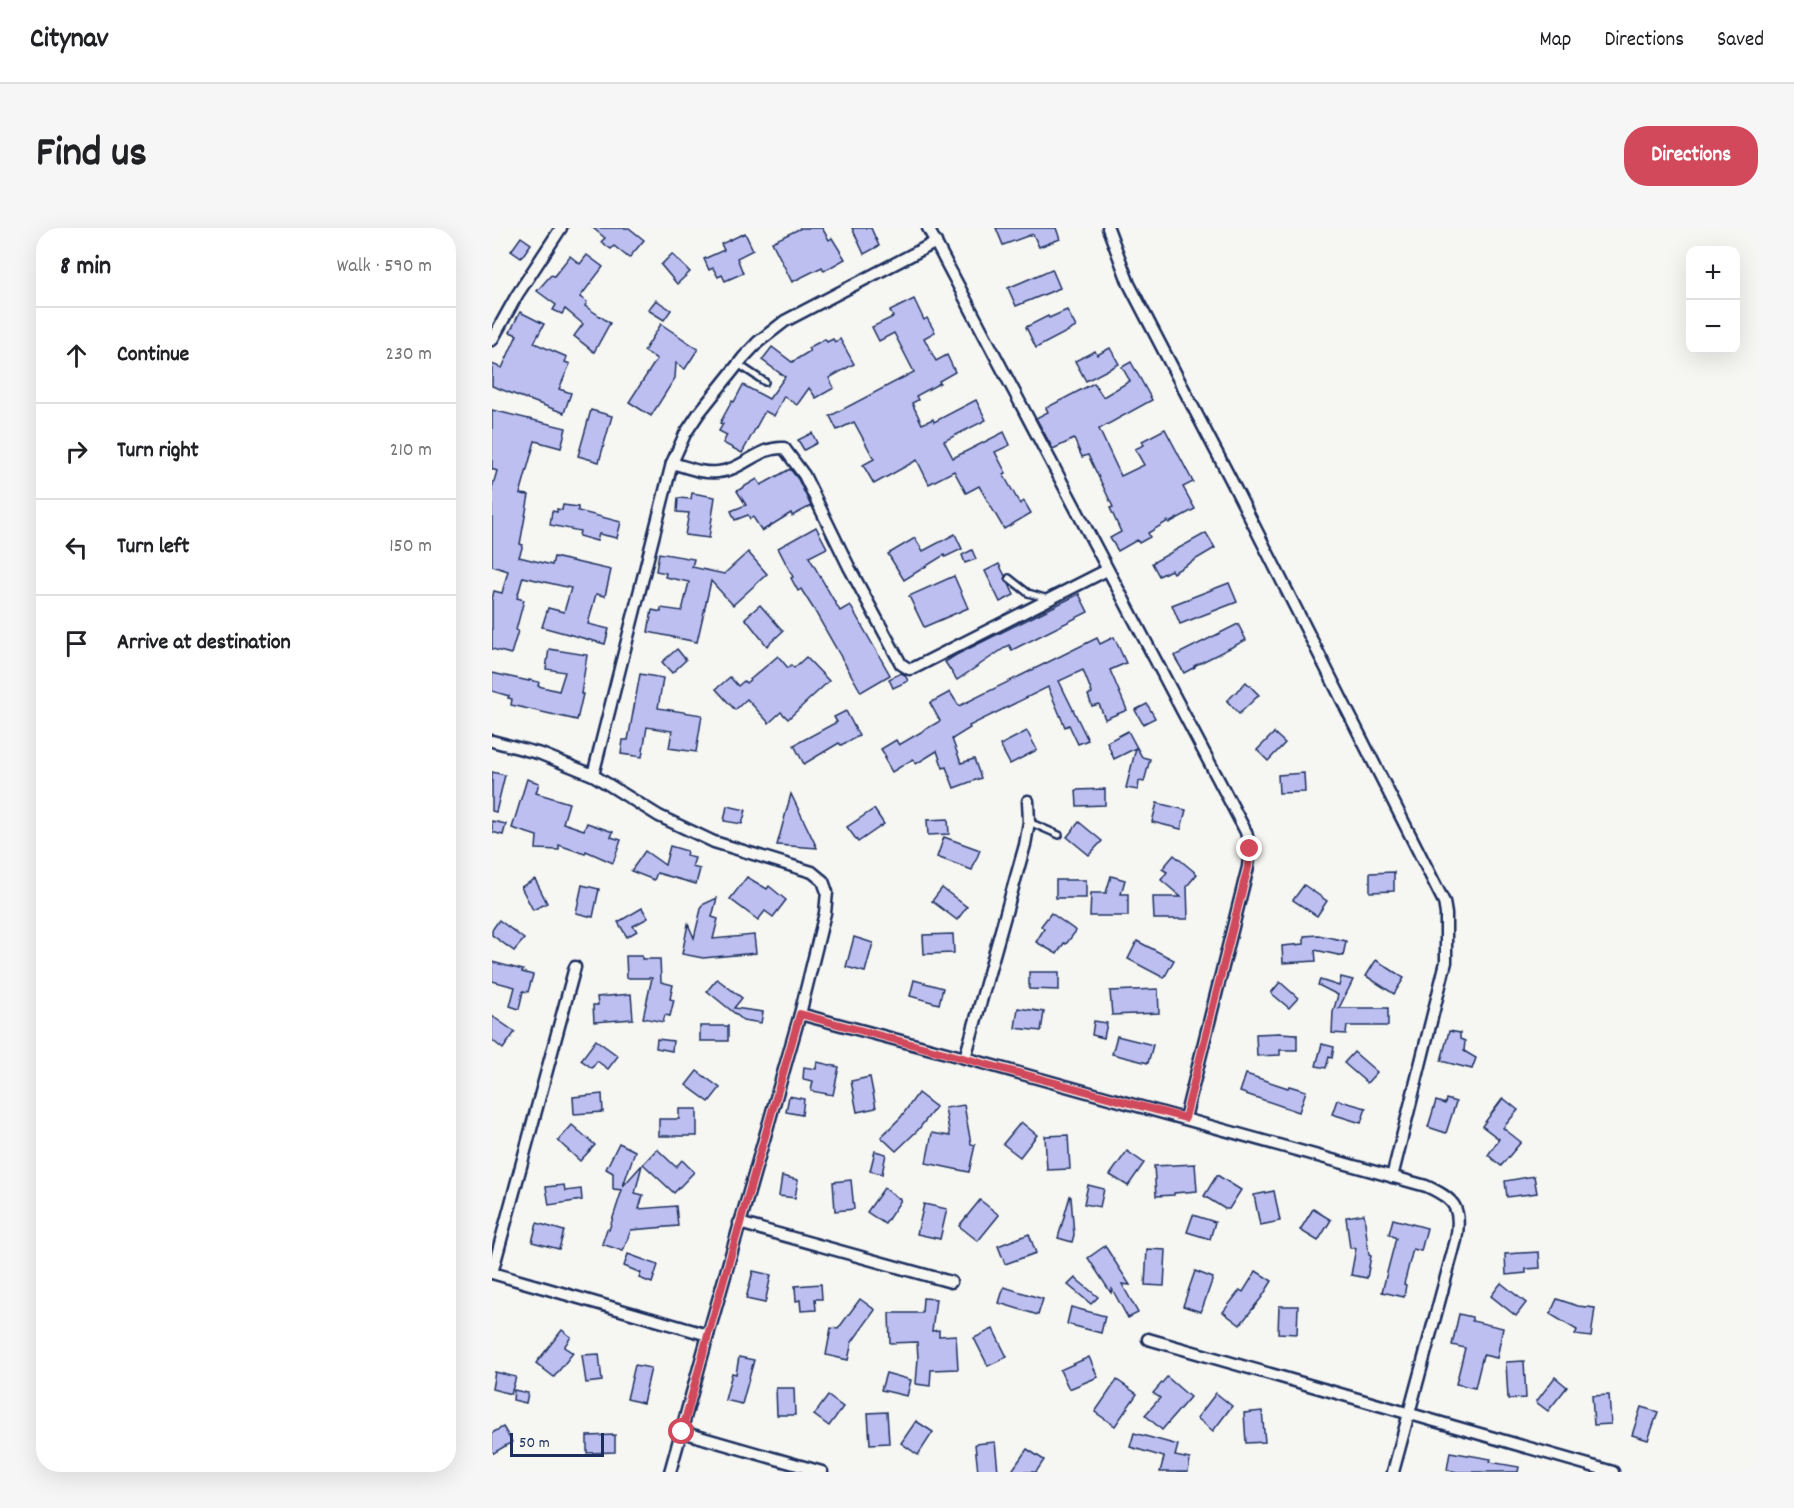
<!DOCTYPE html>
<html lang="en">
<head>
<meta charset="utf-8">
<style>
	:root { --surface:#fff; --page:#f6f6f6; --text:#202124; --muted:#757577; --line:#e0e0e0; --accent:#d1495b }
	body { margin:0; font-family:Dekko,sans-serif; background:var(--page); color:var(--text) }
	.controls { position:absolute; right:18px; top:18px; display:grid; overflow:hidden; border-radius:12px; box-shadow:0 6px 24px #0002 }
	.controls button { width:54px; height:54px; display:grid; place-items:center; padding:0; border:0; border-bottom:2px solid var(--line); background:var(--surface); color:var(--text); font:30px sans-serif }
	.scale { position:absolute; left:18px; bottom:15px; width:94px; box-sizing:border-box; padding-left:6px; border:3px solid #1b2f5e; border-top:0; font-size:16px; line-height:21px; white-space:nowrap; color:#1b2f5e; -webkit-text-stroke:4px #f6f6f2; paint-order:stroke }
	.stop { position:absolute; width:18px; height:18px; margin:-14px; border:4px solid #d1495b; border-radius:50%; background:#fff }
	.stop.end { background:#d1495b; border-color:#fff; box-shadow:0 2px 6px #0008 }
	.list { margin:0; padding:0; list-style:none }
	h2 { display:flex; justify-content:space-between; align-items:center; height:78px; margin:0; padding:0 24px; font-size:26px }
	h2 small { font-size:20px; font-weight:400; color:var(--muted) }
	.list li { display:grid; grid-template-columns:39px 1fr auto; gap:18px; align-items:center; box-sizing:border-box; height:96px; padding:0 24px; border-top:2px solid var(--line) }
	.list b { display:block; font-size:22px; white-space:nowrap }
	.list em { font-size:20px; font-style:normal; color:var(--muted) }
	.icon { flex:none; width:33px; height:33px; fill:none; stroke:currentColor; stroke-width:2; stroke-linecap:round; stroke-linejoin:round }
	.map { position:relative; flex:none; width:1266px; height:1244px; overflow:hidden; border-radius:24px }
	header { display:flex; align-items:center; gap:36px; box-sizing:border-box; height:84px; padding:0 30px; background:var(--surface); border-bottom:2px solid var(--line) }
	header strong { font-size:28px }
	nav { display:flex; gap:33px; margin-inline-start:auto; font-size:21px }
	.intro { display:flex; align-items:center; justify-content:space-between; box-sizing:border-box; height:144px; padding:0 36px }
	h1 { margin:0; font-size:42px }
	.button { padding:15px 27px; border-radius:24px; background:var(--accent); color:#fff; font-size:21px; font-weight:700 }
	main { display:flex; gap:36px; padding:0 36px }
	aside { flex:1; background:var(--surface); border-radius:24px; box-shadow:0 6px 24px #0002 }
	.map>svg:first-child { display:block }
</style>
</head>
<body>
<header>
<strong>Citynav</strong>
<nav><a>Map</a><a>Directions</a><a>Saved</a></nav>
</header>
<div class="intro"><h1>Find us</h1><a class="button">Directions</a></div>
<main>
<aside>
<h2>8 min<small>Walk · 590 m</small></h2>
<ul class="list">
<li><svg class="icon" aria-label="ahead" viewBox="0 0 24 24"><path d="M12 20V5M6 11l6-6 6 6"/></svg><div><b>Continue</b></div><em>230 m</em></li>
<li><svg class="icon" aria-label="right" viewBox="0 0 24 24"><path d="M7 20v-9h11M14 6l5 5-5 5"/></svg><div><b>Turn right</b></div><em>210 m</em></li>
<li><svg class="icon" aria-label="left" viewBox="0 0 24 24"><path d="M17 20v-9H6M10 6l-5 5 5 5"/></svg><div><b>Turn left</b></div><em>150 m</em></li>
<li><svg class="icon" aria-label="arrive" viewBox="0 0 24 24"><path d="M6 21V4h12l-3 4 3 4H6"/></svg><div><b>Arrive at destination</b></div></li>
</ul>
</aside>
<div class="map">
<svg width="1266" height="1244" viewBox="0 0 1266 1244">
	<rect width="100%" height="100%" fill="#f6f6f2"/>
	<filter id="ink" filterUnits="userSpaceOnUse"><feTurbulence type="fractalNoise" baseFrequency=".0167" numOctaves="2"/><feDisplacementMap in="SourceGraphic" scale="12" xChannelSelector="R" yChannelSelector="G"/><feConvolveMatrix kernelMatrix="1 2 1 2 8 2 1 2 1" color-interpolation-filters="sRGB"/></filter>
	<g filter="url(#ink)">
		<g fill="#bdbff1" stroke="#1b2f5e" stroke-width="1.5">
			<path d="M101,0H137L152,12L137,30L122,18L119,21L109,14L113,10Z"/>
			<path d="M309,0H330L337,12L340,10L353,31L332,43L330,39L300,54L280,14Z"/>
			<path d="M360,0H379L387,18L372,26Z"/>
			<path d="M504,0H564L568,11L547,19L541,6L511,17Z"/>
			<path d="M253,5L261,22L245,30L251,45L233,53L230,47L226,49L221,40L217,42L212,31L232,22L229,16Z"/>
			<path d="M29,9L39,16L29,30L19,23Z"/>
			<path d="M180,26L198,44L185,56L169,37Z"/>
			<path d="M95,27L111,39L88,69L95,74L93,78L118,95L102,124L82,108L91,96L73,81L70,86L61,82L64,77L45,63L59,47L62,48L78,28L88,36Z"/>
			<path d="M560,41L568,60L524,78L516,60Z"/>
			<path d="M422,71L432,92L435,90L443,104L432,110L444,133L455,127L463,144L447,153L448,155L424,168L426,172L420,175L430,196L441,191L442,194L484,172L494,192L452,213L461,230L512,204L518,217L503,224L514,245L511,246L528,276L532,273L539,285L512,301L487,258L474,265L462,243L437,256L425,232L382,256L371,237L382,231L362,194L345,202L338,188L422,144L402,105L387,113L380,99L401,89L398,83Z"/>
			<path d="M164,72L179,82L172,92L156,82Z"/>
			<path d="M575,82L584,99L544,120L534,99L556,88L557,90Z"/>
			<path d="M28,84L52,96L42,115L75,129L73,134L78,136L67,161L79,165L72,185L0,158V136L10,140L25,107L18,104Z"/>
			<path d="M169,96L206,121L193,141L184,135L183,150L159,188L137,174L165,131L152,123Z"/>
			<path d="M333,111L335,114L341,111L343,114L348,111L362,136L337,150L342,160L324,170L317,160L305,177L292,168L282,188L273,183L250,225L231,215L235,207L227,203L231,196L228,195L240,173L242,174L251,157L277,171L293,149L270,132L280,119L300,134L318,123L316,120Z"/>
			<path d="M618,120L627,136L594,153L583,133L603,123L605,127Z"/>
			<path d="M639,134L660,172L607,201L629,248L652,237L643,221L652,217L650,213L673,201L701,254L691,259L703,281L677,295L676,293L656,305L658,309L647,315L645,312L626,323L618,310L629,304L618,280L621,279L596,227L590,229L582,211L561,221L544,190L556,184L554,180L602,155L611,169L638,153L630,139Z"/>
			<path d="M0,182L74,200L69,220L43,213L28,266L37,267L28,316L31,317L27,329L60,337L62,329L119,342L113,368L104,366L96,396L117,401L113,416L50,399L56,380L72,384L79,360L31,349L25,370L32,372L24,402L26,403L19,426L0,421V371L2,363L10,365L16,343L0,338V260L5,243L0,241Z"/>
			<path d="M99,182L120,188L107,234L86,228Z"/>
			<path d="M320,205L325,215L312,222L306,212Z"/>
			<path d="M298,241L306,251L319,278L300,288L299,285L270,303L261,289L258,291L256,287L243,292L239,283L254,277L245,263L265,251L269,257Z"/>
			<path d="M200,265L223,269L217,310L193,307L197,285L185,284L186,270L199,271Z"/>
			<path d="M71,277L86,279V283L129,294L125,310L107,306L105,313L87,308L88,303L58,297L60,283L65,284V281L70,282Z"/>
			<path d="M324,299L335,320L317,329L348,383L358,377L398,447L369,464L321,380L309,361L306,363L299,350L301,349L286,320Z"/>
			<path d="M714,305L723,320L681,345L679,342L667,348L660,335Z"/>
			<path d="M463,306L470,321L453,329L452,327L412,352L396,326L423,310L431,323Z"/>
			<path d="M480,322L484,331L473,335L470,327Z"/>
			<path d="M256,324L275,346L241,377L219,353L205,414L156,404L160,382L169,384V380L190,383L197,354L173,349L174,345L164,343L167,325L202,331L200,339L232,346Z"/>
			<path d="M507,336L513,348V352L517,356L522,367L508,374L493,343Z"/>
			<path d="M462,348L476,380L432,399L417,368Z"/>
			<path d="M737,355L745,374L688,396L680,377Z"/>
			<path d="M587,366L596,384L520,422L517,417L465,452L453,434L464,427Z"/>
			<path d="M268,377L291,403L275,418L253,390Z"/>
			<path d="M746,396L754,412L702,438L703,439L692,445L682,428Z"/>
			<path d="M622,409L634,435L618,442L635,482L613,491L607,476L600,478L596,467L600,465L591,442L567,453L596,512L586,516L577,497L573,499L556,459L477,498L478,500L460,511L469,535L482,531L489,550L462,560L454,539L451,540L445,523L424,536L421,531L400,544L392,530L394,529L389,521L404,512L407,517L448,493L438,475L458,464L467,478L605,410L608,416Z"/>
			<path d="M57,421L95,427L89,466H91L85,492L19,477L20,471L16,470L17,468L0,463V445L37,453V452L47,454L46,458L67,463L73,444L54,441Z"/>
			<path d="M185,421L194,432L180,445L170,434Z"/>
			<path d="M286,428L296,440L299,437L302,440L314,429L337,453L296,491L289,484L277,495L255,471L243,482L224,461L238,449L246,458L252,453L254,455Z"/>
			<path d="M409,445L413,447L416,453L401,460L397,451Z"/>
			<path d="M148,446L171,450L166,480L210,487L204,524L177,520L180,503L155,499L150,529L129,526L131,512H136Z"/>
			<path d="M754,454L767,467L747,486L735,473Z"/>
			<path d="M655,476L663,490L651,496L643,482Z"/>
			<path d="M354,483L367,508L349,517L347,515L312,536L302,517L345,494L342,489Z"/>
			<path d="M535,503L545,522L518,536L508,517Z"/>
			<path d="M636,503L650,529L658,531L652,554L647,553L646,562L634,560L644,520L622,531L615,514Z"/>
			<path d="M782,505L793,515L776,533L765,522Z"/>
			<path d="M0,544L13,547L4,584L0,583Z"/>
			<path d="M812,545L813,564L787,565L786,547Z"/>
			<path d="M35,551L47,555L44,565L77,575L71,595L92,602L95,595L121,604L119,609L129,612L121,635L94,623L93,626L67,617V622L44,621L45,608L20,600Z"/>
			<path d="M613,561V577L585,578L584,562Z"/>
			<path d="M299,566L325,620L285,617Z"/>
			<path d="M665,575L694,582L689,601L660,594Z"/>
			<path d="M235,578L254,582L250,596L232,593Z"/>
			<path d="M382,581L392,596L366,614L355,599Z"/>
			<path d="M456,591L457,606L436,607L435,592Z"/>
			<path d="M0,593L14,596L11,607L0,604Z"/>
			<path d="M587,594L610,613L597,627L575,609Z"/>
			<path d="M452,609L488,622L480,642L445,629Z"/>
			<path d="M178,618L195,623L194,628L203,630L200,639L208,641L204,656L165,645L162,652L139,643L153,623L173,637Z"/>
			<path d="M682,627L705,646L695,658L696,691H662L661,669H689L669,652L675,644L670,641Z"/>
			<path d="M902,644V663L878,664V645Z"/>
			<path d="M619,648L633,652L629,666H636V688H598L599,665H614Z"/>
			<path d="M255,649L275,661L277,658L294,672L281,689L273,683L266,692L238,671Z"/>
			<path d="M43,651L55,675L41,682L29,659Z"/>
			<rect x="564" y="652" width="30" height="18"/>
			<path d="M90,657L107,661L101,689L84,685Z"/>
			<path d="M812,657L835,673L825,688L801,672Z"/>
			<path d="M450,660L475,679L465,692L440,673Z"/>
			<path d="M225,670L220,689L226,691L221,711L262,707L264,725L211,730L190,726L196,696L202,710L210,677Z"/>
			<path d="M150,680L156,690L141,698L145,703L135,709L126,694Z"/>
			<path d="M559,685L584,703L574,716L572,715L565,726L544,714L552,701L549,698Z"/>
			<path d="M7,692L32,711L22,723L0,707V702Z"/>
			<path d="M461,706L462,725L432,726L431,707Z"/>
			<path d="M826,707L854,713L851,728L823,722L824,733L791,735L790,718L812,716V708Z"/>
			<path d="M362,709L381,715L373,744L354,739Z"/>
			<path d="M645,713L682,732L672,750L636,731Z"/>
			<path d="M134,728H150V731H168L169,754L181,757L178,771L182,772L178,788L173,787L171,794L151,790L160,750H135Z"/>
			<path d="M884,732L912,750L902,766L874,748Z"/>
			<path d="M0,734L31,742L30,744L41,747L36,764L31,763L27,781L18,778L23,759L0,753Z"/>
			<path d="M537,744H567V762L537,761Z"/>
			<path d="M849,749L861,752L847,780H896V798H855L854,806L840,805L841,784L846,767L826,757L828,752L847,758Z"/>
			<path d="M225,751L250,770L242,780L271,784L269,795L251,792L215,763Z"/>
			<path d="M422,752L451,760L447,776L418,768Z"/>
			<path d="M788,754L806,770L797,780L779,765Z"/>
			<path d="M666,761L667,785L620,787L618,763Z"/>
			<path d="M139,766L141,791L102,794L101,777H106L105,769Z"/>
			<path d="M526,780L552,784L549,803L523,800Z"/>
			<path d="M0,788L23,804L11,821L0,812Z"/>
			<path d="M602,793L615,795L612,810L600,807Z"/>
			<rect x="208" y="798" width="28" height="15"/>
			<path d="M957,803L968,805V811L973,813L972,823L984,830L980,841L949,833Z"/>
			<path d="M787,805L805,806V822H788V827L765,828L764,806Z"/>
			<path d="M625,808L661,817L656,835L620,826Z"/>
			<path d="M165,811L181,813L180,823L164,820Z"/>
			<path d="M104,812L126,828L116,841L105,833L100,840L89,832Z"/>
			<path d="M830,816L842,819L840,830L837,829L834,840L824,838Z"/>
			<path d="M862,824L885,844L875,855L852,835Z"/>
			<path d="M325,834L347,839L341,867L319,863L321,853L311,851L312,839L324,841Z"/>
			<path d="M205,843L228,860L217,874L194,857Z"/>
			<path d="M754,846L796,860L797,858L814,863L807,884L748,864Z"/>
			<path d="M378,849L384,880L365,884L359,853Z"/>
			<path d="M426,865L444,879L426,902L404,923L389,909L409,889Z"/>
			<path d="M110,866L111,884L82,886L81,869Z"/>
			<path d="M297,868L312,871L310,887L294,884Z"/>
			<path d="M1011,870L1026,882L1011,900L1029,914L1009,938L996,927L1007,911L990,898Z"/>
			<path d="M954,871L964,874L954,905L936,899L944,873L953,876Z"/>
			<path d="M845,872L874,880L869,895L840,886Z"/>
			<path d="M472,877L479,916L483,917L477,944L434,935L440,905L458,908L453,880Z"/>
			<path d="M187,881H205V908H167V891H187Z"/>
			<path d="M529,894L545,907L528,929L511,916Z"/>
			<path d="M80,897L103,917L88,933L66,913Z"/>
			<path d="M576,907L578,941L555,942L553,908Z"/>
			<path d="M127,915L143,923L131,958L150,937L143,965L151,967L147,981L184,978L186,998L139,1002L131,1023L110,1016L115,1001L117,1002L130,962L121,961V945L114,941Z"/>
			<path d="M165,921L184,939L190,932L202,944L182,965L151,936Z"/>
			<path d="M383,923L394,926L390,946L378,943Z"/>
			<path d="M635,923L652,935L636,958L618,947Z"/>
			<path d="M703,936L705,963L682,965V967L664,968L662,938Z"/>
			<path d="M725,947L749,962L737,981H733L712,968Z"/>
			<path d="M290,948L306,952L303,970L287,968Z"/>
			<path d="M1042,948L1045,965L1015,969L1013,953Z"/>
			<path d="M359,952L362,981L343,983L341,954Z"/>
			<path d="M72,957L73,963L89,961L90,972L57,977L54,959Z"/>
			<path d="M596,957L612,961L608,979L592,976Z"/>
			<path d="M392,960L409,972L393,996L375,984Z"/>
			<path d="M782,963L788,993L768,997L762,967Z"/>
			<path d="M578,968L579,969L582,1007L580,1014L566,1010Z"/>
			<path d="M488,972L507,987L486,1013L467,998Z"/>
			<path d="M432,976L455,981L448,1011L425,1006Z"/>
			<path d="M821,981L839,992L826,1013L808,1002Z"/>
			<path d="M872,986L877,1027L879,1028L875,1050L859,1047L864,1020H858L854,989Z"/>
			<path d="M701,987L723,994L718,1011L695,1004Z"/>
			<path d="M901,991L935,1000L929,1023L921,1021L912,1056L914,1057L912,1069L890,1064L904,1010L897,1006Z"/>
			<path d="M45,995L72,1003L67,1021L40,1014Z"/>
			<path d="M537,1006L544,1025L513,1036L506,1018Z"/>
			<path d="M613,1018L638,1057L630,1056L646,1085L636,1090L620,1061L619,1065L596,1030Z"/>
			<path d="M655,1021L674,1022L672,1058L653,1057Z"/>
			<path d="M1047,1024L1048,1040L1034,1041V1045L1014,1047L1013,1026Z"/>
			<path d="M136,1026L166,1037L160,1055L147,1050L149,1045L132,1038Z"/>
			<path d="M261,1043L279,1047L273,1075L254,1071Z"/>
			<path d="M703,1043L721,1050L709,1084L691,1078Z"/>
			<path d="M764,1043L780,1053L770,1069L748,1097L731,1084L748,1062L751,1064Z"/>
			<path d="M583,1050L606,1069L599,1076L576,1057Z"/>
			<path d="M1009,1055L1034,1075L1024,1088L999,1068Z"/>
			<path d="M329,1056L330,1071H323L324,1082L309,1083L308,1072L304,1073L303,1058Z"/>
			<path d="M512,1059L551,1071L546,1087L507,1075Z"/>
			<path d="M431,1070L444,1071L440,1103L447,1102V1108L464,1107L466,1141L439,1142L438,1158L424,1156L426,1130L425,1114L398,1115L397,1085H430Z"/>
			<path d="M368,1071L383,1082L360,1114L356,1132L334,1127L339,1100L346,1101Z"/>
			<path d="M1065,1071L1086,1078L1103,1080L1099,1109L1083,1107L1085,1102L1058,1086Z"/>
			<path d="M787,1078H806L805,1106L786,1105Z"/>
			<path d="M579,1079L613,1088L609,1105L575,1096Z"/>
			<path d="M967,1086L980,1089V1093L1011,1100L1005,1130L991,1127L983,1160L964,1156L973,1120L960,1117Z"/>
			<path d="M501,1101L515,1129L496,1138L482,1110Z"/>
			<path d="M70,1102L79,1109L72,1119L81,1125L62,1149L44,1135Z"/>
			<path d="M107,1126L110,1153L94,1155L90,1127Z"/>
			<path d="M247,1129L262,1132L250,1176L233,1172L240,1145L244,1146Z"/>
			<path d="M597,1129L606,1149L577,1161L568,1142Z"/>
			<path d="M1032,1133L1034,1170L1016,1171L1014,1134Z"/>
			<path d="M143,1137L159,1140L151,1175L135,1171Z"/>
			<path d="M3,1144L24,1149L19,1166L0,1161Z"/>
			<path d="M394,1145L419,1152L415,1168L389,1162Z"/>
			<path d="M675,1149L698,1169L670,1202L653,1187L668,1170L661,1165Z"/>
			<path d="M1063,1149L1075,1159L1056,1183L1044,1174Z"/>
			<path d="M625,1152L645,1166L623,1198L603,1184Z"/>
			<path d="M284,1160H302L303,1187H285Z"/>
			<path d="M22,1162L36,1165L34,1175L21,1172Z"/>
			<path d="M724,1165L740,1178L721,1203L705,1190Z"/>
			<path d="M1117,1167L1119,1196L1102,1197L1100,1168Z"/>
			<path d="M336,1168L351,1179L337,1198L322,1187Z"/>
			<path d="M1149,1179L1166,1184L1156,1212L1140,1207Z"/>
			<path d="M770,1183L773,1214L754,1215L752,1185Z"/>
			<path d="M395,1184L397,1215L378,1216L376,1185Z"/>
			<path d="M424,1193L441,1204L426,1227L409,1215Z"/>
			<path d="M11,1199L20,1214L0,1226V1205Z"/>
			<path d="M642,1205L686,1217L683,1228L698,1231L696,1244H668L672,1229L638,1219Z"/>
			<path d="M123,1207V1224L95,1225V1208Z"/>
			<path d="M503,1214L506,1243L486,1244L483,1216Z"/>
			<path d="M535,1221L552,1232L544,1244H519Z"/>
			<path d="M958,1224L999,1231L998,1234L1027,1239L1026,1244H966L955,1242Z"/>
		</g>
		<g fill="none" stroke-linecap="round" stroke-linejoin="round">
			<defs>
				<g id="lane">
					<path d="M246,136L273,154"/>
					<path d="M517,350L536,365L556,371"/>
					<path d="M537,594L567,607"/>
				</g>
				<g id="street">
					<path d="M436,0L754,604L758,621L756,639L693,890"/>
					<path d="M616,0L637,56L651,83L738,250L952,674L954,686V734L900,949"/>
					<path d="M0,112L25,67L69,0"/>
					<path d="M180,235C195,239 210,246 226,244C251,242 267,218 292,220L312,247L357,339L409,436L417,441L422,440L615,342"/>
					<path d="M0,513L49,526L101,547L167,588L222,614L320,644L331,653L335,664L333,685L308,786L216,1107L178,1244"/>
					<path d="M101,547L180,235L193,206L207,185L251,130L266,114L293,93L444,14"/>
					<path d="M308,786L473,830L934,958C963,971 970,980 964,1012L901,1244"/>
					<path d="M473,830L533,617L537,594L536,573"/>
					<path d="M247,995L459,1054"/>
					<path d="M0,1045L83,739"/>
					<path d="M0,1045L216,1107"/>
					<path d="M656,1111L1121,1244"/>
					<path d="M190,1204L330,1244"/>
				</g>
			</defs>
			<use href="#lane" stroke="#1b2f5e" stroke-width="10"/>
			<use href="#street" stroke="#1b2f5e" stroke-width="15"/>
			<use href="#lane" stroke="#f6f6f2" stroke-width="5"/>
			<use href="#street" stroke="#f6f6f2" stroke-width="10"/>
		</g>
	</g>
	<g fill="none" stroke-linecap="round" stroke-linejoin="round" filter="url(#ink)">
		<path stroke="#d1495b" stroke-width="8" d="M190,1204L216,1107L308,786L693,890L756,639L758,621"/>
	</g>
</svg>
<div class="controls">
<button>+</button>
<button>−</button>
</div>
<div class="scale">50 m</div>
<div class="stop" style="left:190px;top:1204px"></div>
<div class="stop end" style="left:758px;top:621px"></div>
</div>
</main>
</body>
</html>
